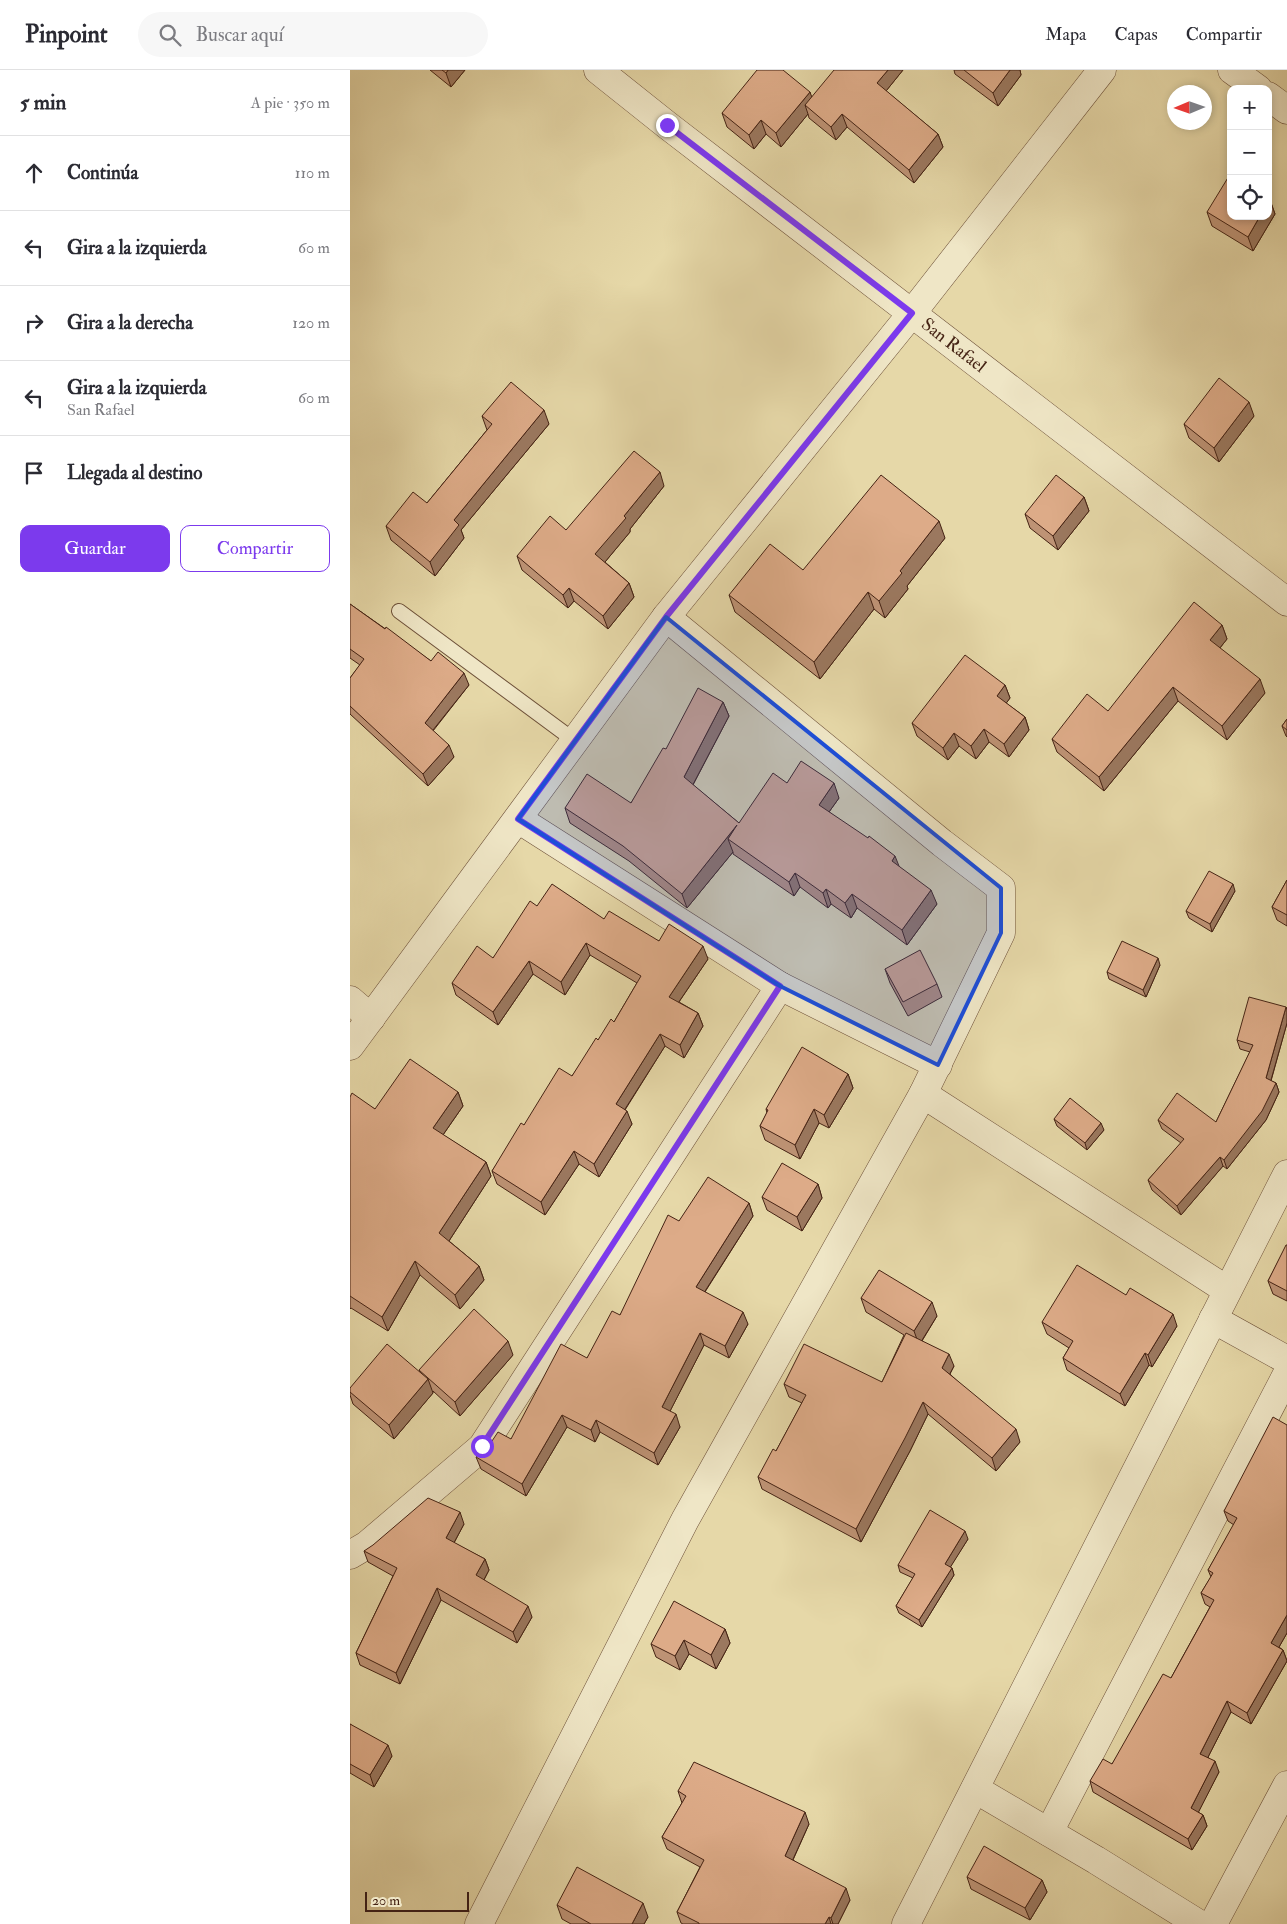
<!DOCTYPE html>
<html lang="es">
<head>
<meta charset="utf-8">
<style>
	:root { --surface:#fff; --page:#f7f7f7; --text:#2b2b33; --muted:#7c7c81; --line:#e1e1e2; --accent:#7c3aed }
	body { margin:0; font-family:"IM FELL Double Pica",serif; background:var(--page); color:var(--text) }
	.controls { position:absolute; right:15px; top:15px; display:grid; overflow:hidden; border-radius:10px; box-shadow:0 2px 8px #0003 }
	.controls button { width:45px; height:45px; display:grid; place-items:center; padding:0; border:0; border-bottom:1px solid var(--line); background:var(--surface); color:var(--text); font:25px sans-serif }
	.compass { position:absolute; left:817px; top:15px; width:45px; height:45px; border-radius:50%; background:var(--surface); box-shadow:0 2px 8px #0003; rotate:268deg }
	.scale { position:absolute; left:15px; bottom:12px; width:104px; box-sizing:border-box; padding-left:5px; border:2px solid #452314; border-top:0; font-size:14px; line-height:18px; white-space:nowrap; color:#452314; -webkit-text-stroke:4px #efe6c6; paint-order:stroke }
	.stop { position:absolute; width:15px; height:15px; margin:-11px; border:4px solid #7c3aed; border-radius:50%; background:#fff }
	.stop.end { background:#7c3aed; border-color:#fff; box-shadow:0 1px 5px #0008 }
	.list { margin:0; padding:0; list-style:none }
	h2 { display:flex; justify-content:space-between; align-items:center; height:65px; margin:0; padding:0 20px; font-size:21px }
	h2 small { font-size:16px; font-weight:400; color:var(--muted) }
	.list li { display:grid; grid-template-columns:32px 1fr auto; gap:15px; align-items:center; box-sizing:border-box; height:75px; padding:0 20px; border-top:1px solid var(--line) }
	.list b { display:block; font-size:19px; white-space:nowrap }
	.list p { margin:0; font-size:16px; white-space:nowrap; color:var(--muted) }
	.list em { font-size:16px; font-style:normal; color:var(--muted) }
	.actions { display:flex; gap:10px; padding:15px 20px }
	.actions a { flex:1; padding:11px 0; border:1px solid var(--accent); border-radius:10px; text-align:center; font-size:18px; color:var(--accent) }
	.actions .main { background:var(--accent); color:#fff }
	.icon { flex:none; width:28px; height:28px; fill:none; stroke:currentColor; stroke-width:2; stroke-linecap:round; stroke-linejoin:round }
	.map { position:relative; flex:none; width:937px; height:1854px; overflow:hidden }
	header { display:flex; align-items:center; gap:30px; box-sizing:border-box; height:70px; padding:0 25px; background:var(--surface); border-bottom:1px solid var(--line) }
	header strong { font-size:24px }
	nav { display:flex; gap:28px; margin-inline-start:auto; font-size:18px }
	.search { width:350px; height:45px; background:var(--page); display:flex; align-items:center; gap:12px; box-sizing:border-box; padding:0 18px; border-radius:28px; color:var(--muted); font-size:19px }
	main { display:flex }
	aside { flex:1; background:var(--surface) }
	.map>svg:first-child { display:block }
</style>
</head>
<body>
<header>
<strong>Pinpoint</strong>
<div class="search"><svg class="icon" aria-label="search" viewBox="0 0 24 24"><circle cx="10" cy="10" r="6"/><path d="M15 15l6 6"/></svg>Buscar aquí</div>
<nav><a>Mapa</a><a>Capas</a><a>Compartir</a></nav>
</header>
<main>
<aside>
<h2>5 min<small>A pie · 350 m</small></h2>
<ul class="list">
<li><svg class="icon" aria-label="ahead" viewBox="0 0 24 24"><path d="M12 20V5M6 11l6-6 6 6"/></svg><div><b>Continúa</b></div><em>110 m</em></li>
<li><svg class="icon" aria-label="left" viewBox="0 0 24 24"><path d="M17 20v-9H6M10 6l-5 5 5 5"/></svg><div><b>Gira a la izquierda</b></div><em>60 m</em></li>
<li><svg class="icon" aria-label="right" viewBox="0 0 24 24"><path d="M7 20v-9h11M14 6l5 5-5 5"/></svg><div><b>Gira a la derecha</b></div><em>120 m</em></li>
<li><svg class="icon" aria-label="left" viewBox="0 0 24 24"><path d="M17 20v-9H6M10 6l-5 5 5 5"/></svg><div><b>Gira a la izquierda</b><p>San Rafael</p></div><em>60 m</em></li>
<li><svg class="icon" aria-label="arrive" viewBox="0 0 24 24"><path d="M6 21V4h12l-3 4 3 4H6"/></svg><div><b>Llegada al destino</b></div></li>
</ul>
<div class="actions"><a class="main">Guardar</a><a>Compartir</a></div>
</aside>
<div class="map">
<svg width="937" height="1854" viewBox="0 0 937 1854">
	<rect width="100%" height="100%" fill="#e6d8a8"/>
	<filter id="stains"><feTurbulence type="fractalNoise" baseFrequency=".004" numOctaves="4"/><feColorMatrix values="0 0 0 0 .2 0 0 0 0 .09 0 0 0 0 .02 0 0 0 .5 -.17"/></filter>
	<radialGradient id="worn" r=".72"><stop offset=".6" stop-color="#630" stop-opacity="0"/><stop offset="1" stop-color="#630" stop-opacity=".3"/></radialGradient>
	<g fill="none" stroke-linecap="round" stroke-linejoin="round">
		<defs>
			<path id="service" d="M49,541L225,671"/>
			<g id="minor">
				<path d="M248,0L317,55L937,532"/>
				<path d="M882,0L908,19"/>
				<path d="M918,26L937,40"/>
				<path d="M168,749L430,916L588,995"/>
				<path d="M0,930L21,948"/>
				<path d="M0,976L316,547L562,243L752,0"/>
				<path d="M573,1024L877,1220"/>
				<path d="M863,1249L937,1290"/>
				<path d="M0,1485L17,1475L132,1377L430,916"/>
				<path d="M625,1719L746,1790L849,1854"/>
				<path d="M699,1762L937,1304"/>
				<path d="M129,1854L335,1450L573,1024L651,863V818L592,773L316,547"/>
				<path d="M556,1854L937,1104"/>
				<path d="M863,1854L937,1715"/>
			</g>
		</defs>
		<use href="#service" stroke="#6d5039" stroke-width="16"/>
		<use href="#minor" stroke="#6d5039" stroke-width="29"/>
		<use href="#service" stroke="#efe6c6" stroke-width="14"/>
		<use href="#minor" stroke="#efe6c6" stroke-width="28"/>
	</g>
	<g fill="#be9375" stroke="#452314">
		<path d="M80,0H115L101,17Z"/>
		<path d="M553,0L536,21L588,64L593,77L564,113L497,57L486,70L459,48L458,44L431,77L416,64L404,79L377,57L372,43L460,22L461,27Z"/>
		<path d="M604,0H670L671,5L648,36L605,4Z"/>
		<path d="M920,130L925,144L903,181L862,156L857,142Z"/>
		<path d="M132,346L199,354L111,460L114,468L85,506L41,470L36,456L77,433L137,360Z"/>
		<path d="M904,346L869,392L839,368L834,354Z"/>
		<path d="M314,416L280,459V462L255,492L279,513L284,527L258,559L224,531L218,538L172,500L167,486L216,460Z"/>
		<path d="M734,427L739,441L708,480L680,458L675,444Z"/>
		<path d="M595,468L557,516L558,519L535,548L524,539L470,609L385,542L379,525L453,500Z"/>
		<path d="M0,534L81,591L119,615L83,661L104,687L78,716L0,644V608L10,595L0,588Z"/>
		<path d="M872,555L877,569L870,578L915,623L877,670L828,631L754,721L707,682L702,669L758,641Z"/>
		<path d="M655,615L660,628L656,633L675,647L679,660L659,687L639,672L626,689L609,676L598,690L567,666L562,653Z"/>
		<path d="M373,632L379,646L343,715L389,753L437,713L489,728L479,742L549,796L587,834L557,875L507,838L501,848L481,834L478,838L450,817L444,826L383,784V782L337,838L279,791L220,753L215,738L281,733L316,679Z"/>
		<path d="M937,649V667L936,666L932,656Z"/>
		<path d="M937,810V856L927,850L922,837Z"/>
		<path d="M885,821L862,862L839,848L836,841Z"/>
		<path d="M187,836L254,849L309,871L358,889L329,932L348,943L353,956L334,988L315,976L275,1040L282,1054L249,1107L229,1094L195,1145L147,1114L142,1101L174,1055L222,1006L248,970L264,952L287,913L240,885L215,925L183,904L148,955L106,925L102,913L143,888Z"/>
		<path d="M810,895L796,927L759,909L757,902Z"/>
		<path d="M535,899L587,914L592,927L558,946L540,913Z"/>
		<path d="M936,937L937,940V953L921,1011L926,1013L929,1022L916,1050L877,1099L873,1096L831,1145L802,1120L798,1110L831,1073L812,1059L808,1050L866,1052L900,982L890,979L887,970Z"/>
		<path d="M498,1004L503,1018L479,1058L469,1053L450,1089L415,1070L410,1056L417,1043L416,1039Z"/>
		<path d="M108,1022L113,1036L93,1065L136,1092L141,1106L99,1171L129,1196L134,1210L110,1239L70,1205L38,1261L1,1238L0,1239V1027L25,1039Z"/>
		<path d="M704,1049L754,1060L737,1080L707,1056Z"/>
		<path d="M468,1114L472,1128L452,1161L417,1140L412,1127Z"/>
		<path d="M399,1133L403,1146L355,1222L398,1254L379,1288L354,1275L320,1341L330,1357L308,1395L250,1362L245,1372L217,1357L176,1426L131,1399L126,1387L161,1369L237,1288L270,1245L329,1151Z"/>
		<path d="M937,1175V1231L923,1224L918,1211Z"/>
		<path d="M776,1225L827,1256L802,1297L799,1295L775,1336L717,1300L713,1288L719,1278L697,1264L692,1252Z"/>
		<path d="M511,1228L587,1246L572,1271L604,1296L600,1304L670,1372L646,1401L578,1344L560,1381L511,1472L412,1419L408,1407L426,1381L452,1333L439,1327L434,1314L532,1312L554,1265L516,1242Z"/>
		<path d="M163,1285L110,1346L83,1321V1323L44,1369L3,1334L0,1325V1318L70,1302L69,1300Z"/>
		<path d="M937,1355V1563L929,1577L933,1580L937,1591L901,1654L881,1642L858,1687L869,1702L848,1742L853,1745L857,1756L842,1780L743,1722L740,1711L762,1694L821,1608L860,1537L855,1534L851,1523L861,1507L858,1500L884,1455L878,1451L874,1441Z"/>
		<path d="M114,1454L104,1473L135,1489L139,1500L134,1510L182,1547L167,1573L91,1530L50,1614L10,1595L6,1583L43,1506L18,1492L14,1481Z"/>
		<path d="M618,1469L600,1497L602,1498L604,1505L572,1557L549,1543L546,1536L563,1508L550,1502L548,1495Z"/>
		<path d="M375,1559L380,1573L366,1599L339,1584L330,1600L306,1587L301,1574Z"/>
		<path d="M0,1654L42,1686L24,1717L0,1703Z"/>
		<path d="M328,1721L459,1754L443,1790L500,1830L488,1854H333L331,1853L327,1842L350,1797L317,1779L312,1767L332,1733Z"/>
		<path d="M617,1807L692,1810L697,1822L680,1850L621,1819Z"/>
		<path d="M207,1835L298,1847L294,1854H221L212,1849Z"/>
	</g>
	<g fill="#9b785f" stroke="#452314">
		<path d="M98,0H115L101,17L96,3Z"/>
		<path d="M538,0H553L532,26L527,13Z"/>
		<path d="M660,0H670L671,5L648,36L643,23Z"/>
		<path d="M460,22L465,36L455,35L458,44L431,77L426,63Z"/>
		<path d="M492,44L497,57L486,70L481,57Z"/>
		<path d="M411,50L416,64L404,79L399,65Z"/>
		<path d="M588,64L593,77L564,113L559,100Z"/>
		<path d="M920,130L925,144L903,181L898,167L910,146H918V133Z"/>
		<path d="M899,332L904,346L869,392L864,378Z"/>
		<path d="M194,340L199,354L111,460L114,468L85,506L80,492L104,450Z"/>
		<path d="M310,402L314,416L280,459V462L250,498L245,484L274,446Z"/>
		<path d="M734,427L739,441L708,480L703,466Z"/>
		<path d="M589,451L595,468L557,516L558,519L535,548L529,531L550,501Z"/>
		<path d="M279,513L284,527L258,559L253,546Z"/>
		<path d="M219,518L224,531L218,538L213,525Z"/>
		<path d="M518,522L524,539L470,609L464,592Z"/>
		<path d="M872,555L877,569L865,584L860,570Z"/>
		<path d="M114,603L119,615L79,665L75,653Z"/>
		<path d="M910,609L915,623L877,670L872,656Z"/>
		<path d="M655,615L660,628L652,639L647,626Z"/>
		<path d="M823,617L828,631L754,721L749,707Z"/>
		<path d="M373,632L379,646L339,722L334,707Z"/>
		<path d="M675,647L679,660L659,687L654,674Z"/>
		<path d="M634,659L639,672L626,689L621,676Z"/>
		<path d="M604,663L609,676L598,690L593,678Z"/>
		<path d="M99,675L104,687L78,716L73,704Z"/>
		<path d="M484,713L489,728L474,749L469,735Z"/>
		<path d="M387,755L378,769L383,782L337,838L332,824Z"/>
		<path d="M545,786L551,801L542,791Z"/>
		<path d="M445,803L450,817L444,826L439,812Z"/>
		<path d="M883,814L885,821L862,862L860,854Z"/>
		<path d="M476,819L481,834L478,838L473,823Z"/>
		<path d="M581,820L587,834L557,875L552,860Z"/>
		<path d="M502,824L507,838L501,848L495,833Z"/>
		<path d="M236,873L240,885L215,925L211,912Z"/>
		<path d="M353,876L358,889L324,939L319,927Z"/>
		<path d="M808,888L810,895L796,927L793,920Z"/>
		<path d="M179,891L183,904L148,955L143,942Z"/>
		<path d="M936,937L937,940V953L919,1017L916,1008Z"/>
		<path d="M348,943L353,956L334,988L330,975Z"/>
		<path d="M310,964L315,976L270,1047L266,1034Z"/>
		<path d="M498,1004L503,1018L479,1058L474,1045Z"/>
		<path d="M926,1013L929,1022L916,1050L877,1099L874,1090Z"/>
		<path d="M108,1022L113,1036L88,1072L83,1058Z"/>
		<path d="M464,1039L469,1053L450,1089L445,1075Z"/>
		<path d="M277,1041L282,1054L249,1107L244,1094Z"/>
		<path d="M751,1053L754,1060L737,1080L735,1073Z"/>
		<path d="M224,1081L229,1094L195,1145L191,1132Z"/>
		<path d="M870,1087L873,1096L831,1145L827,1136Z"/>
		<path d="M136,1092L141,1106L95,1177L89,1163Z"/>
		<path d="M468,1114L472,1128L452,1161L447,1147Z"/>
		<path d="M399,1133L403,1146L350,1229L346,1217Z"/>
		<path d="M65,1191L70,1205L38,1261L32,1247Z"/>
		<path d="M129,1196L134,1210L110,1239L105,1225Z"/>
		<path d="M582,1232L587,1246L569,1275L564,1261Z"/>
		<path d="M393,1242L398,1254L379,1288L375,1276Z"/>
		<path d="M823,1244L827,1256L802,1297L798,1285Z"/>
		<path d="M350,1263L354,1275L316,1349L312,1337Z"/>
		<path d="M158,1271L163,1285L110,1346L105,1332Z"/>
		<path d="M795,1283L799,1295L775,1336L770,1324Z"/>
		<path d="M599,1284L604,1296L596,1311L592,1298Z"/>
		<path d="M78,1309L83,1323L44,1369L39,1355Z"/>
		<path d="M573,1332L578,1344L560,1381L511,1472L506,1459Z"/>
		<path d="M326,1344L330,1357L308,1395L304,1383Z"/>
		<path d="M212,1345L217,1357L176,1426L172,1414Z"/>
		<path d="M246,1350L250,1362L245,1372L241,1360Z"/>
		<path d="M666,1359L670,1372L646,1401L642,1388Z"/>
		<path d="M110,1442L114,1454L100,1480L96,1468Z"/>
		<path d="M615,1461L618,1469L598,1501L595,1494Z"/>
		<path d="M135,1489L139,1500L130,1517L126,1505Z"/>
		<path d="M602,1498L604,1505L572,1557L569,1550Z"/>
		<path d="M87,1518L91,1530L50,1614L46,1603Z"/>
		<path d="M178,1536L182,1547L167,1573L163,1562Z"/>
		<path d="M937,1545V1563L925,1584L921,1573Z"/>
		<path d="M375,1559L380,1573L366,1599L361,1585Z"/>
		<path d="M334,1570L339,1584L330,1600L325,1586Z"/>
		<path d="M933,1580L937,1591L901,1654L897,1643Z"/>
		<path d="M877,1631L881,1642L854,1695L850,1684Z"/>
		<path d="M38,1675L42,1686L24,1717L20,1705Z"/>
		<path d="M865,1691L869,1702L845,1749L841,1738Z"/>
		<path d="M455,1742L459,1754L439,1798L435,1786Z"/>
		<path d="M853,1745L857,1756L842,1780L838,1769Z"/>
		<path d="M692,1810L697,1822L680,1850L675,1838Z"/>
		<path d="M496,1818L500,1830L488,1854H483L481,1848Z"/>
		<path d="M293,1833L298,1847L294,1854H282Z"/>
		<path d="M479,1847L481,1854H475Z"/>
	</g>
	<g fill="#ddab88" stroke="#452314">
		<path d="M92,0H98L96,3Z"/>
		<path d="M407,0H433L460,22L426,63L411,50L399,65L372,43Z"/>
		<path d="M484,0H538L527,13L588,64L559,100L492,44L481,57L455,35Z"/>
		<path d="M614,0H660L643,23Z"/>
		<path d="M879,106L881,107V146H910L898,167L857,142Z"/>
		<path d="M869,308L899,332L864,378L834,354Z"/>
		<path d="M161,312L194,340L104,450L109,455L80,492L36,456L63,422L77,433L142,354L132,346Z"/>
		<path d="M284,381L310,402L274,446L276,448L245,484L279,513L253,546L219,518L213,525L167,486L200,446L216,460Z"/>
		<path d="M531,405L589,451L550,501L552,503L529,531L518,522L464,592L379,525L420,474L453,500Z"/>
		<path d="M706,405L734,427L703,466L675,444Z"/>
		<path d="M844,532L872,555L860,570L910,609L872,656L823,617L749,707L702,669L737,624L758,641Z"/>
		<path d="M0,534L35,559L36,557L81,591L88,582L114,603L75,653L99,675L73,704L0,636V608L14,589L0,579Z"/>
		<path d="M615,585L655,615L647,626L675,647L654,674L634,659L621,676L604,663L593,678L562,653Z"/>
		<path d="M348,618L373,632L334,707L389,753L423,703L437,713L451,691L484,713L469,735L518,768L519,766L545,786L542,791L581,820L552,860L502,824L495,833L476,819L473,823L445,803L439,812L378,769L387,755L332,824L273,776L215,738L237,704L281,733L313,678L316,679Z"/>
		<path d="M937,649V660L932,656Z"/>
		<path d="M859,801L883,814L860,854L836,841Z"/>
		<path d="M937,810V845L922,837Z"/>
		<path d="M202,814L254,849L259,841L309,871L319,854L353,876L319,927L348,943L330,975L310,964L266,1034L277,1041L244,1094L224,1081L191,1132L142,1101L171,1053L174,1055L209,998L222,1006L246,968L248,970L261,949L264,952L291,906L236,873L211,912L179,891L143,942L102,913L127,876L143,888L180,831L187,836Z"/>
		<path d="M772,871L808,888L793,920L757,902Z"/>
		<path d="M570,880L587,914L553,932L535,899Z"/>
		<path d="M899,927L936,937L916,1008L926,1013L912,1041L874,1090L870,1087L827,1136L798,1110L834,1069L808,1050L827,1023L866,1052L903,975L887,970Z"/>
		<path d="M452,977L498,1004L474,1045L464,1039L445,1075L410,1056L418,1040L416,1039Z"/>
		<path d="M60,989L108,1022L83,1058L136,1092L89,1163L129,1196L105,1225L65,1191L32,1247L0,1226V1027L2,1023L25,1039Z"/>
		<path d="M720,1028L751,1053L735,1073L704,1049Z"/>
		<path d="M432,1093L468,1114L447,1147L412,1127Z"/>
		<path d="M358,1107L399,1133L346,1217L393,1242L375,1276L350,1263L312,1337L326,1344L304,1383L246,1350L241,1360L212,1345L172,1414L126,1387L138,1377L148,1362L161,1369L211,1274L237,1288L262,1241L270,1245L318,1145L329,1151Z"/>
		<path d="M936,1175H937V1221L918,1211Z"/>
		<path d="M727,1195L776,1225L780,1218L823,1244L798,1285L795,1283L770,1324L713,1288L723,1271L692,1252Z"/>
		<path d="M529,1200L582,1232L564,1261L511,1228Z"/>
		<path d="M124,1239L158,1271L105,1332L69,1300Z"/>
		<path d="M556,1263L599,1284L592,1298L666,1359L642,1388L573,1332L555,1368L506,1459L408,1407L423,1379L426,1381L456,1325L434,1314L454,1274L532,1312Z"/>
		<path d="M37,1274L78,1309L39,1355L0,1322V1318Z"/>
		<path d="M923,1347L937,1355V1545L921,1573L933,1580L897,1643L877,1631L850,1684L865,1691L841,1738L853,1745L838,1769L740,1711L753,1689L762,1694L813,1604L821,1608L864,1530L851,1523L863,1503L858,1500L887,1448L874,1441Z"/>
		<path d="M78,1428L110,1442L96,1468L135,1489L126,1505L178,1536L163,1562L87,1518L46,1603L6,1583L47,1498L14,1481L23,1475Z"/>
		<path d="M580,1440L615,1461L595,1494L602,1498L569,1550L546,1536L565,1504L548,1495Z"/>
		<path d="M324,1531L375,1559L361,1585L334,1570L325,1586L301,1574Z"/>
		<path d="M0,1654L38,1675L20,1705L0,1694Z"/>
		<path d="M344,1692L455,1742L435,1786L496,1818L481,1848L479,1847L475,1854H349V1853L327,1842L354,1790L312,1767L336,1726L328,1721Z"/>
		<path d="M634,1776L692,1810L675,1838L617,1807Z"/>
		<path d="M227,1797L293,1833L282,1854H241L207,1835Z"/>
	</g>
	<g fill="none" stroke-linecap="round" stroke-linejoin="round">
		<path stroke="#7c3aed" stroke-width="6" d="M132,1376L430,916L168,749L316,547L562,243L317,55"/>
	</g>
	<path fill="#1d4ed8" fill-opacity="0.2" stroke="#1d4ed8" stroke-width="4" stroke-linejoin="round" d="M316,547L651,818V863L588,995L430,916L168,749Z"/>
	<g text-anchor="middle" stroke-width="4" stroke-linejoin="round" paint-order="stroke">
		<g font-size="18" fill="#452314" stroke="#efe6c6">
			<text transform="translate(604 275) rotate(38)" y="6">San Rafael</text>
		</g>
	</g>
	<rect width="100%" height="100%" filter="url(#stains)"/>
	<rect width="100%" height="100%" fill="url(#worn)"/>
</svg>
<div class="controls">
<button>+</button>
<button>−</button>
<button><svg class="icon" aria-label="locate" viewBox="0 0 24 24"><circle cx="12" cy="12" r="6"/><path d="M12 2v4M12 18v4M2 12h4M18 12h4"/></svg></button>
</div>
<svg class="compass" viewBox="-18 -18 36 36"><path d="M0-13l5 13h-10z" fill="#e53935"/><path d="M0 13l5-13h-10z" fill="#7c7c81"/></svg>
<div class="scale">20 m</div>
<div class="stop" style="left:132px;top:1376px"></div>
<div class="stop end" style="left:317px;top:55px"></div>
</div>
</main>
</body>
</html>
